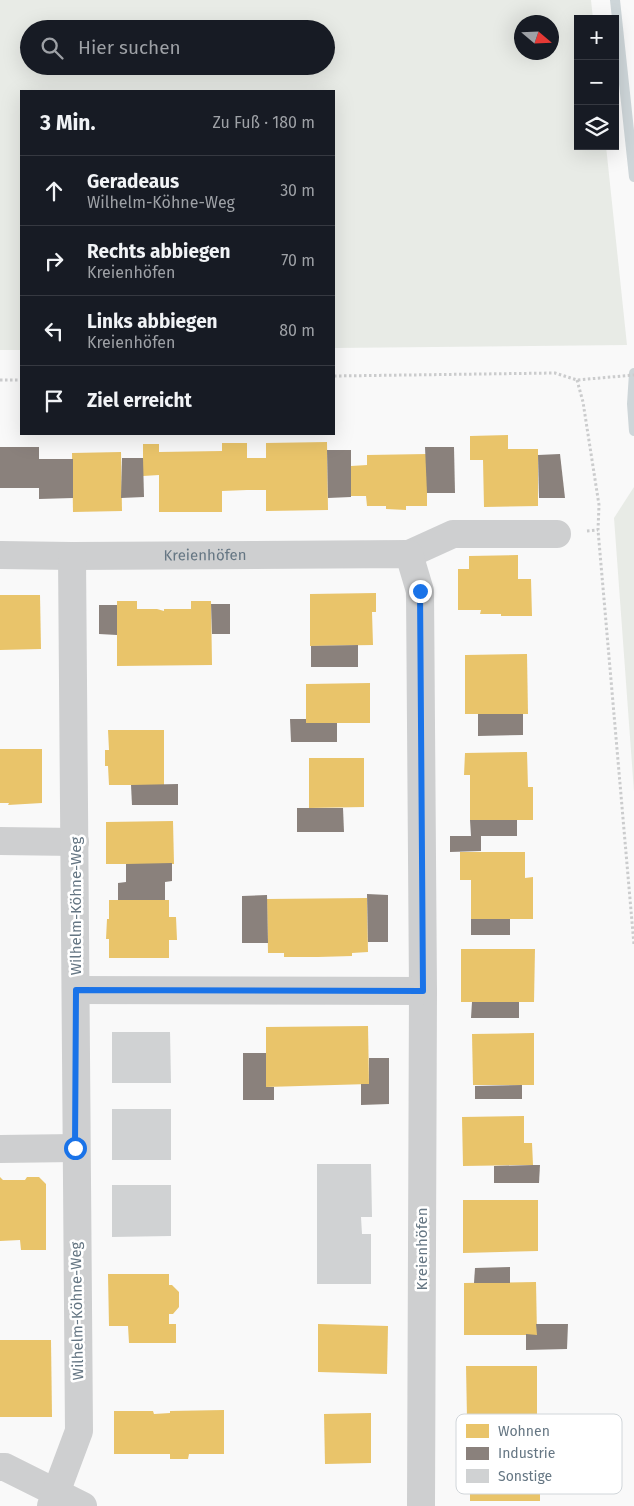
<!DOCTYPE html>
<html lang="de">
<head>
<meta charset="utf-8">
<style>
	:root { --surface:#171b24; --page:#20242c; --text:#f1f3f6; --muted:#9ea1a6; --line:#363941 }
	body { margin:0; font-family:"Fira Sans",sans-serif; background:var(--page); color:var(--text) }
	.controls { position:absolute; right:15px; top:15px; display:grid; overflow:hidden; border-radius:0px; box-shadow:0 5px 20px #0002 }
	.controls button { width:45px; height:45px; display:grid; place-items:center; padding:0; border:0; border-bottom:1px solid var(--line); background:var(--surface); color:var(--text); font:25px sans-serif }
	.compass { position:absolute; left:514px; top:15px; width:45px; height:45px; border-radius:50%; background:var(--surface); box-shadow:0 5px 20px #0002; rotate:109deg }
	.stop { position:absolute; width:15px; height:15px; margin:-11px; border:4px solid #1a73e8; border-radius:50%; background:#fff }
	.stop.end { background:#1a73e8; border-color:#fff; box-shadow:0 1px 5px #0008 }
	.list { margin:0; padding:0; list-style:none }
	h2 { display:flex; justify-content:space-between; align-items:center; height:65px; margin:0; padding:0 20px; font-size:21px }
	h2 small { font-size:16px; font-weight:400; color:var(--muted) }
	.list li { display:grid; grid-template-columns:32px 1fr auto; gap:15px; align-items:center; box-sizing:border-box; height:70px; padding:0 20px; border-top:1px solid var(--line) }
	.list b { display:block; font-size:19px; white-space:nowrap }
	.list p { margin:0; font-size:16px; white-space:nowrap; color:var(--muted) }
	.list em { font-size:16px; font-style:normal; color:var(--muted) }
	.icon { flex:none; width:28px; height:28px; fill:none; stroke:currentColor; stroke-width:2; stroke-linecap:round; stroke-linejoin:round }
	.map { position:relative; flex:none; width:634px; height:1506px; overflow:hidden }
	.search { position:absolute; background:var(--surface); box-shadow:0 5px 20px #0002; left:20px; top:20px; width:315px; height:55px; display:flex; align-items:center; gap:12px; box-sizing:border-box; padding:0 18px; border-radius:28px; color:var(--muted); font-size:19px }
	.panel { position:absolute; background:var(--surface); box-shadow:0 5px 20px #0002; left:20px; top:90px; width:315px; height:345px; border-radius:0px }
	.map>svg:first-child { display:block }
</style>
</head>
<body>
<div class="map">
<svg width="634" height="1506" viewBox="0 0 634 1506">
	<rect width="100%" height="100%" fill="#f9f9f9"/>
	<g fill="#e8ebe6" fill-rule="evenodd">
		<path d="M0,0H591L593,19H578V146H606L627,345L334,348V91H21V350H0ZM522,22H552V52H522ZM29,29H326V66H29Z"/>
		<path d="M634,487V792L614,518Z"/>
	</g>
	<g fill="#e9c46a">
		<path d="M508,435V449H538V506L484,507L483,460H470V436Z"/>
		<path d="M327,442L328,510L266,511V490H247L222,491V512H159V475L143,476V444H159V452L222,451V443H247V458H266V443Z"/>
		<path d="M121,452L122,511L73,512L72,453Z"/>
		<path d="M427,454V506H406V510L386,509V506H367L366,496H351V466L367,465V455Z"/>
		<path d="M518,555V579H531L532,616H501V614H480L481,610H458V569H469V556Z"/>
		<path d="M376,593V612H372L373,645L310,646V594Z"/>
		<path d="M0,595H40L41,649L0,650Z"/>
		<path d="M117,601H137V609H157L164,611V609H191V601H211L212,665L117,666Z"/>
		<path d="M527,654L528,714H465V655Z"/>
		<path d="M370,683V723H306V684Z"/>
		<path d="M108,730H164V785H109L108,766H105V750H109Z"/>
		<path d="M0,749H42V803L8,805L9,803H0Z"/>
		<path d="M527,752L528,787H533V820H470V775H464L465,753Z"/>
		<path d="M309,758H364V807L309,808Z"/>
		<path d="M173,821L174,864H106V822Z"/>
		<path d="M460,852H525V878L533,877V919H471V880H460Z"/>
		<path d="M367,898L368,952L352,953V956L318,957H284V953H268L267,899Z"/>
		<path d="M109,900H169V917H176L177,940H169V958H109V939H106L107,919H109Z"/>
		<path d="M461,949H535L534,1002H461Z"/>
		<path d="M368,1026L369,1084L266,1087V1027Z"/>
		<path d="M534,1033V1085H473L472,1034Z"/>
		<path d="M524,1116V1143H532L533,1165L463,1166L462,1117Z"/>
		<path d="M0,1177L3,1180H25L27,1177H39L46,1184V1250H21L20,1240L0,1241Z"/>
		<path d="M463,1200H538V1251L463,1253Z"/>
		<path d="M108,1274H169V1285H172L179,1292V1307L173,1314H169V1324H176V1343H129L128,1326H109Z"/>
		<path d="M536,1282L537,1335H464V1283Z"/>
		<path d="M318,1324L388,1326L387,1374L318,1372Z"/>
		<path d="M0,1340H51L52,1417H0Z"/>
		<path d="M466,1366H537V1418H467Z"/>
		<path d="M224,1410V1454H189L188,1459H170V1454H114V1411H153L154,1414L170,1413V1411Z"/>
		<path d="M371,1413V1463L325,1464L324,1414Z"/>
		<rect x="470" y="1454" width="70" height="47"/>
	</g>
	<g fill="#8a817c">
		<path d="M0,447H39V459H73V498L39,499V488H0Z"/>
		<path d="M425,447H454L455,493H427Z"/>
		<path d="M327,450H351V497L328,498Z"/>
		<path d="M560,454L565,498H539L538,455Z"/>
		<path d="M122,458H143L144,497L121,498Z"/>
		<path d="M211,604H230V634H212Z"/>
		<path d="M99,605H117V635L99,634Z"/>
		<path d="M358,645V667H311V646Z"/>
		<path d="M478,714H523V735L478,736Z"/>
		<path d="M290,719H306V723H337V742H291Z"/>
		<path d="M178,784V805H132L131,785Z"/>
		<path d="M297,808H343L344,832H297Z"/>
		<path d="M470,820H517V836H481V851L450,852V836H471Z"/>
		<path d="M172,863V881L165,882V900H118V883L126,882V864Z"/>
		<path d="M367,894L388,895V942H368Z"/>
		<path d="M267,895L268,943H242V896Z"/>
		<rect x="471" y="919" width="39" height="16"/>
		<path d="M472,1002H519V1018H471Z"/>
		<path d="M243,1053H266V1087H274V1100H243Z"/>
		<path d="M369,1058H389V1104L361,1105V1084H369Z"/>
		<path d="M522,1085V1099H475V1086Z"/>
		<path d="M533,1165H540L539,1183H494V1166Z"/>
		<path d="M510,1267V1283H474L475,1268Z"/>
		<path d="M536,1324H568L567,1349L526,1350V1334L537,1335Z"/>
	</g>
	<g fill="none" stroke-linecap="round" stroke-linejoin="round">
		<g stroke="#ced6d9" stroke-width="10">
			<path d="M615,0L634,177"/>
			<path d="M634,373L632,404L634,431"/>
		</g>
	</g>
	<g fill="#d0d2d3">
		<path d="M112,1032H170L171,1083H112Z"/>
		<rect x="112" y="1109" width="59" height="51"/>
		<path d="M317,1164H371L372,1217H361L362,1234H371V1284H317Z"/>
		<path d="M112,1185H171V1236L112,1237Z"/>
	</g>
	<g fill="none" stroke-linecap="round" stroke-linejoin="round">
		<g stroke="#cbcccd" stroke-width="3" stroke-dasharray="2.5 2.5" stroke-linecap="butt">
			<path d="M334,376L555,373L577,380L634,375"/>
			<path d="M0,380H21"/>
			<path d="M577,380L583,402L599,505L598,530L634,945"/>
			<path d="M587,531L598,530"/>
		</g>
		<g stroke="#cecfd0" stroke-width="28">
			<path d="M409,554L453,534H557"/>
			<path id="s1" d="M0,555L72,556L409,554L420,591L423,991L421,1506"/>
			<path d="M0,841L75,842"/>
			<path d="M76,990L423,991"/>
			<path d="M0,1149L75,1148"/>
			<path d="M0,1467H5L83,1506"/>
			<path d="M51,1506L79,1431L72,556"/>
		</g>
	</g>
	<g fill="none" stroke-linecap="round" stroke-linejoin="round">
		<path stroke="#1a73e8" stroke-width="6" d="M75,1148L76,990L423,991L420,591"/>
	</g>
	<g text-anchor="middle" stroke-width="5" stroke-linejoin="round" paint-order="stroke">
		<g font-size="15" fill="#657683" stroke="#fff">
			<text dy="5" stroke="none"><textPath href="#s1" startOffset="205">Kreienhöfen</textPath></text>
			<text transform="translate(76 906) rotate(-90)" y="5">Wilhelm-Köhne-Weg</text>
			<text transform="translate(422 1249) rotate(-90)" y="5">Kreienhöfen</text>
			<text transform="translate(77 1311) rotate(-91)" y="5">Wilhelm-Köhne-Weg</text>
		</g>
	</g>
	<rect x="456" y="1414" width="166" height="80" rx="8" fill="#fff" stroke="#d1d6da" stroke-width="1"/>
	<rect x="466" y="1424" width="23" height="14" fill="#e9c46a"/>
	<rect x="466" y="1447" width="23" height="13" fill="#8a817c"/>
	<rect x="466" y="1469" width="23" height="14" fill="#d0d2d3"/>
	<g font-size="14" fill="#657683">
		<text x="498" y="1436">Wohnen</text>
		<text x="498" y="1458">Industrie</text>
		<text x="498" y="1481">Sonstige</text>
	</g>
</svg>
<div class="controls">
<button>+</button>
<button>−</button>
<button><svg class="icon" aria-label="layers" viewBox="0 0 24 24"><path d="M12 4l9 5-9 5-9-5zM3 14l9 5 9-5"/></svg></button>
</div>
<svg class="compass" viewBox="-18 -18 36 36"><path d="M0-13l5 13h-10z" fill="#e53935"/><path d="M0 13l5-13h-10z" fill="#9ea1a6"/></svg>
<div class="stop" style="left:75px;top:1148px"></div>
<div class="stop end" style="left:420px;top:591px"></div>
<div class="search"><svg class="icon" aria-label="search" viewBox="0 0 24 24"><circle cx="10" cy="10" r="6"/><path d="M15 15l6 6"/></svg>Hier suchen</div>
<section class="panel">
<h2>3 Min.<small>Zu Fuß · 180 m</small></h2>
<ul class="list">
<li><svg class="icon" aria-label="ahead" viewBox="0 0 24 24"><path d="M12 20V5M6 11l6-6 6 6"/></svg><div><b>Geradeaus</b><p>Wilhelm-Köhne-Weg</p></div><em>30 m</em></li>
<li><svg class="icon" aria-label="right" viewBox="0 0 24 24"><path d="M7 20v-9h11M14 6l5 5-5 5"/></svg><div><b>Rechts abbiegen</b><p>Kreienhöfen</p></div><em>70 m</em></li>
<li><svg class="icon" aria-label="left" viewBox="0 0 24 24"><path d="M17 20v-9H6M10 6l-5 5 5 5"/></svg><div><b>Links abbiegen</b><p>Kreienhöfen</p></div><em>80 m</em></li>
<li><svg class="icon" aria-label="arrive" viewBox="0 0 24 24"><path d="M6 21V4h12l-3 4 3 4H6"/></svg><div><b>Ziel erreicht</b></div></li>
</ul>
</section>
</div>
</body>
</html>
